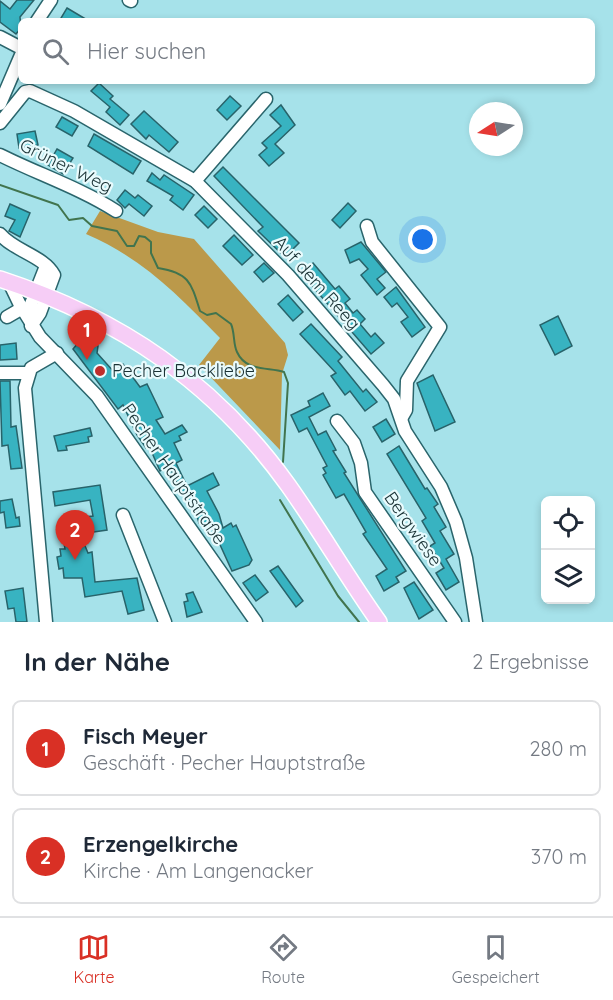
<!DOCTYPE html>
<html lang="de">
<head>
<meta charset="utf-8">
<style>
	:root { --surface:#fff; --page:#f6f6f7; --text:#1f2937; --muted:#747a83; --line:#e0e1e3; --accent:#d93025 }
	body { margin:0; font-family:Quicksand,sans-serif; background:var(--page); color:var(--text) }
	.controls { position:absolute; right:18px; bottom:18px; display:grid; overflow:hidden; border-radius:9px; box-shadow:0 3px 9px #0003 }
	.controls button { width:54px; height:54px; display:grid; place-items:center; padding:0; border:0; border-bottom:2px solid var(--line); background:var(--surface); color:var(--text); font:30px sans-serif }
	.compass { position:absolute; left:469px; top:102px; width:54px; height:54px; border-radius:50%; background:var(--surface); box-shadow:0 3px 9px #0003; rotate:258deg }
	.you { position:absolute; left:423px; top:240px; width:21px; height:21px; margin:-15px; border:4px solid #fff; border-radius:50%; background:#1a73e8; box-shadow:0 0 0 9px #1a73e833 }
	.badge { display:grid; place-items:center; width:39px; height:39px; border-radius:50%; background:var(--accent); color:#fff; font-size:20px; font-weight:700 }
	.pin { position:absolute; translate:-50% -50px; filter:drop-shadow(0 2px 3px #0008) }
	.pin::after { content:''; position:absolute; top:32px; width:21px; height:18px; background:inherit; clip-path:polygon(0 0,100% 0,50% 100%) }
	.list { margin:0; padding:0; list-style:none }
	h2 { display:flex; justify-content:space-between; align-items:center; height:78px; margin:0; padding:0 24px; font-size:26px }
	h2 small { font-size:20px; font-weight:400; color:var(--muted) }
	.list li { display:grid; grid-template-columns:39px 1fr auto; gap:18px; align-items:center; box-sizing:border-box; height:96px; margin:0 12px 12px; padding:0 12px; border:2px solid var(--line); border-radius:9px }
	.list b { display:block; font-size:22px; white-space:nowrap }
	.list p { margin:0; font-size:20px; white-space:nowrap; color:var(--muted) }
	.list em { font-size:20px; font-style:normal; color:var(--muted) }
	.icon { flex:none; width:33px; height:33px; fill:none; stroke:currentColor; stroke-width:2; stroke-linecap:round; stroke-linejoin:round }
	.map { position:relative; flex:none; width:613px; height:622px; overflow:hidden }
	.search { position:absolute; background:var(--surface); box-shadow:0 3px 9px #0003; left:18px; right:18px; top:18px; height:66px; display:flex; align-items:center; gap:15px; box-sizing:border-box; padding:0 21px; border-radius:9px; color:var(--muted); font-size:22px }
	.sheet { height:294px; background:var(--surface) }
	nav { display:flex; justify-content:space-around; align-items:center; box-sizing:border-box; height:84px; border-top:2px solid var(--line); background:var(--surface); font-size:16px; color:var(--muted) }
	nav a { display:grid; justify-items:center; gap:3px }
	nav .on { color:var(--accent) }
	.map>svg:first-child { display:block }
</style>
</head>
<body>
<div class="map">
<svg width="613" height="622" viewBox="0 0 613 622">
	<rect width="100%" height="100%" fill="#a6e2ea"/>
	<path fill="#bb994a" d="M100,211L158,232L194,239L285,343L288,355L282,374L280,450L199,365L220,338C178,295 142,258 86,234Z"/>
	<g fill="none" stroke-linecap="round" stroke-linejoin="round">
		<g stroke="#41744e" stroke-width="2">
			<path d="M0,185L58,205L69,220L83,218L92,226L117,231L127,246H134L139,236L145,237L151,242V253L158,268C189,273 191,282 200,311L207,315L216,313L231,324C235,333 233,344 237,352C246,372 268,367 284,372L288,383L283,462"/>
			<path d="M280,500L338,596L359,622"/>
		</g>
	</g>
	<g fill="#38b3c1" stroke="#28636a" stroke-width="1.5">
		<path d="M17,0H34L20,17L21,28L16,34L0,22V1L10,9Z"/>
		<path d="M67,8L89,21H65L61,18Z"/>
		<path d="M99,83L113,96L110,99L129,115L120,125L106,112L110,107L91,91Z"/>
		<path d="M230,96L241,106L227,120L217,110Z"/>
		<path d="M281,105L295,125L275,144L284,153L269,166L259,155L267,148L262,143L281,126L270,115Z"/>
		<path d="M144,111L178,142L169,152L149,135L146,139L131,124Z"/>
		<path d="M62,117L78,126L72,136L56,127Z"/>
		<path d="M35,131L38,145L19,148L17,134Z"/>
		<path d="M94,134L141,161L133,174L88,146Z"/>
		<path d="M57,149L73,158L63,174L48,165Z"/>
		<path d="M223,167L299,243L285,257L258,231L263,227L214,176Z"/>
		<path d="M152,173L160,180L164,175L194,195L183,210L170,200L173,196L147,181Z"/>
		<path d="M125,190L135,198L138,195L152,206L144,216L129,204L125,208L117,200Z"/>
		<path d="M348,203L356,211L340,228L332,220Z"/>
		<path d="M10,204L30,213L20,237L9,231L15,220L5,216Z"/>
		<path d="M204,206L217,219L208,228L195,215Z"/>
		<path d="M234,235L253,255L242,265L223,246Z"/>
		<path d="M361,242L386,272L377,279L385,288L377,295L361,275L368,269L359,259L350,263L345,250Z"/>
		<path d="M264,263L274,273L263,282L254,272Z"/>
		<path d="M313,263L335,289L339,286L350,299L345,303L353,313L357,310L365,319L360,324L371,337L375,333L384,343L371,354L301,273Z"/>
		<path d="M396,287L425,327L412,337L401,322L408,317L397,303L392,307L384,297Z"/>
		<path d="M288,295L303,312L293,321L278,304Z"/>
		<path d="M558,316L572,346L555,355L540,325Z"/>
		<path d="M311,324L342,357L338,361L363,392L366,389L377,402L365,411L350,391L345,395L331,376L336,373L300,334Z"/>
		<path d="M84,336H90L98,346L97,353L114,372L123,364L140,387L147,384L163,417L156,420L165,434L182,425L187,432L179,436L181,440L174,443L182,460L176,463L187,486L213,473L219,485L207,491L219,514L223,528L231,523L233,527L236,525L252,560L249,565L232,571L211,525L204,528L199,523L193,502L188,504L169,466L160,471L149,446L146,448L137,435L123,405L118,409L73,349Z"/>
		<path d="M16,343L17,359L0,360V345Z"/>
		<path d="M433,375L455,422L435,431L417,383Z"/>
		<path d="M0,381H10L11,427L16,426L22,468L11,469L8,445L2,446Z"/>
		<path d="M323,393L330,406L309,417L318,435L326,431L336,450L333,451L346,472L344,473L406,571L396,577L399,582L384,591L376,576L387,569L363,534L366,532L344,494L336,498L323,475L326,473L323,468L327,466L307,428L299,432L291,415L310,406L308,401Z"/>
		<path d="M386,419L395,434L382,442L373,427Z"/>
		<path d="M90,428L92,436L88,437L89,442L66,446L67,450L58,451L54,436Z"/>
		<path d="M399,446L425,489L427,488L438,504L434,507L446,527L440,531L454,554L446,559L459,582L446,590L436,573L444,568L430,546L435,543L422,521L426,518L387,454Z"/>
		<path d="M100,485L107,530L87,533L85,517L93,516L90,500L55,506L53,492Z"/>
		<path d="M12,499L16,518L19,517L20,526L6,528L4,512L0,513V501Z"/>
		<path d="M83,541L88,553L92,552L95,582L137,578L144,610L128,614L122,591L85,597L82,578H64L63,568L59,569L57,557L61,556L60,549H65L64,543Z"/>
		<path d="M278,566L303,601L296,607L270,571Z"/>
		<path d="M255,575L268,592L256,601L243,583Z"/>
		<path d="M414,582L433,610L419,619L404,588Z"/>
		<path d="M23,588L27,622H16L14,608L8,609L5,591Z"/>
		<path d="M193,592L202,612L187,617L184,602L188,601L186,594Z"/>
	</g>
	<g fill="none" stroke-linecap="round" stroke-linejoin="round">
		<defs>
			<g id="minor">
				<path d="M129,0L131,1"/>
				<path d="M37,21L51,0"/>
				<path d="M0,37L21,48"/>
				<path d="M0,104L21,55"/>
				<path d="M0,123L25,92L30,91L74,111L195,181L288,275L383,385L394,399L405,431L441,487L456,522L466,558L476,622"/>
				<path d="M0,155C38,174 80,188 116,211"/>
				<path d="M195,181L266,99"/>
				<path d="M367,226L372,242L440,327L407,381L406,410L402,417"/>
				<path d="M0,234C14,251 44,256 54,275L40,313L31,326"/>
				<path d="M20,305L40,337L97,396L256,622"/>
				<path d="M7,317L19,310L20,305L9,282"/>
				<path d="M31,321V304L46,266"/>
				<path d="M0,373H28"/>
				<path d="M337,421L354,443L361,463L365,492L455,622"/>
				<path d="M123,515L165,622"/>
				<path d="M46,622L25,388L31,368L57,353"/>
			</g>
			<path id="major" d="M0,279C119,318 214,382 288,485C320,530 347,577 379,622"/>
		</defs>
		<use href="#minor" stroke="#2a656c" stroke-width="15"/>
		<use href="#major" stroke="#fff" stroke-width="18"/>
		<use href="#minor" stroke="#fff" stroke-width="12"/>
		<use href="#major" stroke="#f6cdf6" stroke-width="15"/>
	</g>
	<circle fill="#bd2e2c" stroke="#e9fbfd" stroke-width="2" cx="100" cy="371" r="6"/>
	<g text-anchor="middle" stroke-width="4.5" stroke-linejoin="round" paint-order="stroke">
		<g font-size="18" fill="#1a3235" stroke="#e9fbfd">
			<text transform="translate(66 166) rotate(26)" y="6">Grüner Weg</text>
			<text transform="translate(317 283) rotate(48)" y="6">Auf dem Reeg</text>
			<text transform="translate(174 474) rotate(55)" y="6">Pecher Hauptstraße</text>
			<text transform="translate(413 529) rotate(55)" y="6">Bergwiese</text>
		</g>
		<g font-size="18" fill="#1a3235" stroke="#e9fbfd" text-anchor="start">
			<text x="112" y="377">Pecher Backliebe</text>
		</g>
	</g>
</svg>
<div class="controls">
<button><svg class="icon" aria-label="locate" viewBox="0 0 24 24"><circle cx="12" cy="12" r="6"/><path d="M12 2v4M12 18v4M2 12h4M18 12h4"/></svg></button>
<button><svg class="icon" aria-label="layers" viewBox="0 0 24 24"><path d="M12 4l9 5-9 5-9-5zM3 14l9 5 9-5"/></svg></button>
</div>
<svg class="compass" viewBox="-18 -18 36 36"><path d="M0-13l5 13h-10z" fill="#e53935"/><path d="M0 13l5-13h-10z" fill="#747a83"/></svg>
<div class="you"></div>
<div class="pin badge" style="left:87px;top:360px">1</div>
<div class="pin badge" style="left:75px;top:560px">2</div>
<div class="search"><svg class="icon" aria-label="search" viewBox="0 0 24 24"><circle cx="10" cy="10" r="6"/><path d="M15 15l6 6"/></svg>Hier suchen</div>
</div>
<section class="sheet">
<h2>In der Nähe<small>2 Ergebnisse</small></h2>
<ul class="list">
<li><span class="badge">1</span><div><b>Fisch Meyer</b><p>Geschäft · Pecher Hauptstraße</p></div><em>280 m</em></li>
<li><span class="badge">2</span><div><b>Erzengelkirche</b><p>Kirche · Am Langenacker</p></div><em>370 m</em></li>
</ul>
</section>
<nav>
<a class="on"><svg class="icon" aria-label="map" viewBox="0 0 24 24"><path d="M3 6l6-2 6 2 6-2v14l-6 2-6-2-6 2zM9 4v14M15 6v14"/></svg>Karte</a>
<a><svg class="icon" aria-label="directions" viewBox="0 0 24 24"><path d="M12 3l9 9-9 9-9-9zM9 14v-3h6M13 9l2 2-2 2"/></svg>Route</a>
<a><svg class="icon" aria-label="saved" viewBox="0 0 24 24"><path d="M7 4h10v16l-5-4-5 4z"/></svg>Gespeichert</a>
</nav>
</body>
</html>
